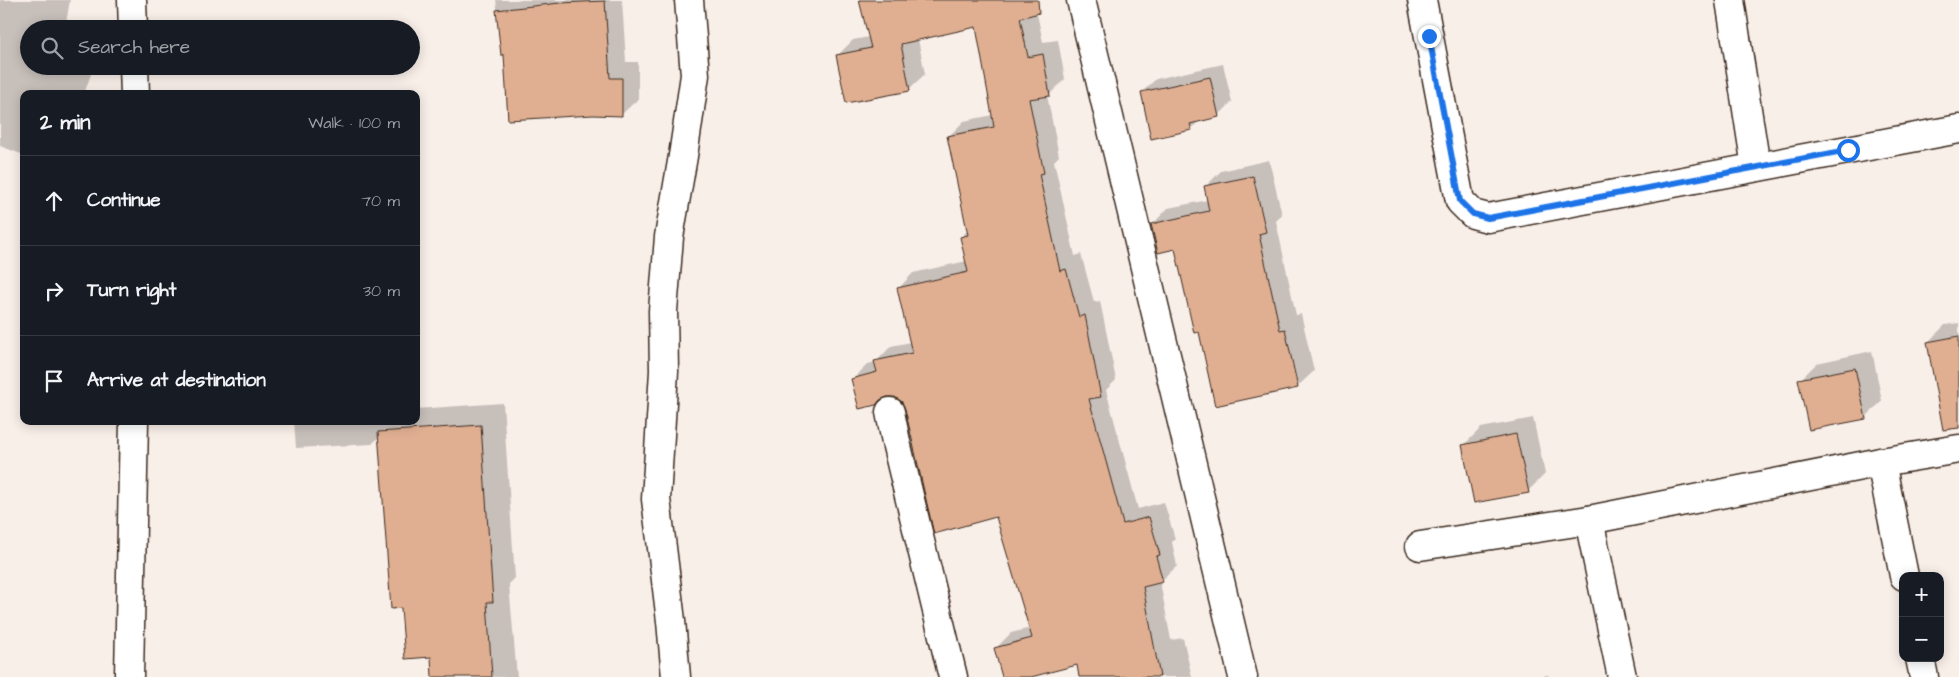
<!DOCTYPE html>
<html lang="en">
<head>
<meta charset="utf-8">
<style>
	:root { --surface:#171b24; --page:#20242c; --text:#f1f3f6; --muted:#9ea1a6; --line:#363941 }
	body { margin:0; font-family:"Architects Daughter",sans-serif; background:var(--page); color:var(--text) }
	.controls { position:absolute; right:15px; bottom:15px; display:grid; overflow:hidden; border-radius:10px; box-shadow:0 2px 12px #0003 }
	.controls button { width:45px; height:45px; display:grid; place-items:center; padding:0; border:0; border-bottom:1px solid var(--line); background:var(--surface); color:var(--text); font:25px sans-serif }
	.stop { position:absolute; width:15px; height:15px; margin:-11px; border:4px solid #1a73e8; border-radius:50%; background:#fff }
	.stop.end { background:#1a73e8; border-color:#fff; box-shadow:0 1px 5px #0008 }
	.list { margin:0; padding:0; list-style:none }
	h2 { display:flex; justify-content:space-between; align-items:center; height:65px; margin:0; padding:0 20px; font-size:21px }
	h2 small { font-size:16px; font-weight:400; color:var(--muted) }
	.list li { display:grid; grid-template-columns:32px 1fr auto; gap:15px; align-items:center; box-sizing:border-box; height:90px; padding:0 20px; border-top:1px solid var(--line) }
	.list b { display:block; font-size:19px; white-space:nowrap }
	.list em { font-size:16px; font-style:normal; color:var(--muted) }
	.icon { flex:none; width:28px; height:28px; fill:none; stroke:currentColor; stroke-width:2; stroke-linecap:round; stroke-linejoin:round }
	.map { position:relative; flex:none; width:1959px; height:677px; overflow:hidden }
	.search { position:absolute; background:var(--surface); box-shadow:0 2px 12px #0003; left:20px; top:20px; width:400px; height:55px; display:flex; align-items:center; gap:12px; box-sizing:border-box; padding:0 18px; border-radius:28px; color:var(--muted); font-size:19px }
	.panel { position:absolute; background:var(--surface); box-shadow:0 2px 12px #0003; left:20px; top:90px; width:400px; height:335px; border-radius:10px }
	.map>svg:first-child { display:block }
</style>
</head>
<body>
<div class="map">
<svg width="1959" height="677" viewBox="0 0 1959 677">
	<rect width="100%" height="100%" fill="#f9efe9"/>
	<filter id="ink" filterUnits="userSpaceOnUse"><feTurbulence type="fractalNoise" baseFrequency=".02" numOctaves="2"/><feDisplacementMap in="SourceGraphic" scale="10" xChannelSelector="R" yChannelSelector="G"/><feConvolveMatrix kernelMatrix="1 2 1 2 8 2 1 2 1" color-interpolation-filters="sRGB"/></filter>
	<g filter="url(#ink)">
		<g fill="#0003">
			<path d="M0,0H70L65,29H29V66H72L91,74L84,94H24V155L0,146Z"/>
			<path d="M496,0H622L626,62H638V99L621,115L505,53L503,54Z"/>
			<path d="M861,0H1034L1043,42L1058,40L1065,79L1049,95H1047L1059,156L1054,161L1075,256L1081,254L1094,302L1100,301L1116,380L1106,390L1138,509L1164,502L1175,539L1172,542L1177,566L1160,582L1171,640L1183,638L1192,677H1080L1078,663L1026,677H1004L996,648L1011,633L1031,628L997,516L907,409L903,401L896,396L852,380L868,364L876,362L891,346L911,342L898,289L913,273L967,261L961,237L968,230L948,137L964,121L993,115L977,26L918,39L925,74L909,89L838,55L853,40L869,37Z"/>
			<path d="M1223,64L1232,102L1218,116L1200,120L1191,129L1142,92L1156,79Z"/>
			<path d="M1269,160L1282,215L1276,221L1296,315L1301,314L1314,371L1297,387L1176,247L1152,225L1168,208L1208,200L1205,187L1221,171Z"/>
			<path d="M1959,323V404L1928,342L1945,325Z"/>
			<path d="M1872,351L1882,401L1865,418L1800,380L1817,363Z"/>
			<path d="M503,403L515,578L509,584L517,677H434L432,656L402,606L380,436L372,444L296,448L294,421H386V426L391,421H416V409Z"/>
			<path d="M1533,418L1545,474L1528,491L1464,445L1481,428Z"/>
			<path d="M1548,675L1549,677H1536Z"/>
		</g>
		<g fill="#e0af92" stroke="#3b2a1e">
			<path d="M859,0H1038L1039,13L1020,18L1028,57L1043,54L1050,96L1029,99L1044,173L1039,174L1060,271L1066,269L1079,317L1085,315L1101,397L1089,399L1123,524L1149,517L1160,555L1156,556L1163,582L1143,587L1160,677H1079L1077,665L1031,677H1002L994,648L1032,638L996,517L934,534L905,409L902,402L895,397H887L880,400L876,405L859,409L851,379L877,372L874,361L912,353L897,288L968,272L960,237L968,235L947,136L994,127L976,27L901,44L910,91L846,103L836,55L871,48Z"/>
			<path d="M605,1L610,78H622V116L593,115L508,120L504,55H501L496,10L560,3Z"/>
			<path d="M1210,77L1219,117L1190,124L1192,130L1151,139L1141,92Z"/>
			<path d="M1253,176L1266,232L1259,234L1280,330L1285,329L1298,388L1215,406L1199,332L1194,333L1175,249L1158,253L1151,224L1209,211L1204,186Z"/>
			<path d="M1959,336V428L1943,430L1927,342Z"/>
			<path d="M1855,368L1866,419L1809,430L1798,379Z"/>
			<path d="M481,425L493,602H487L492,677H432L431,657L405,659L401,608L391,609L378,432Z"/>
			<path d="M1516,434L1529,493L1474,503L1462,445Z"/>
		</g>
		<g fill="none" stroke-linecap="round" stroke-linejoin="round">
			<defs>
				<g id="minor">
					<path d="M132,0L133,29"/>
					<path d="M1422,0L1460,201L1473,214L1488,218L1959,129"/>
					<path d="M1730,0L1756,167"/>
					<path d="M134,66L135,94"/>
					<path d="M890,412L896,442L953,677"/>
					<path d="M1881,462L1904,576"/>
					<path d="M1589,520L1622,677"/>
					<path d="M1420,546L1589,520L1881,462L1959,449"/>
					<path d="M1920,658L1924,677"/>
					<path d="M129,677L134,421"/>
					<path d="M676,677L671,621L656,499L664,371L663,311L669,237L683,156L695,75L689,0"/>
				</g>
				<path id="secondary" d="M1081,0L1243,677"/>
			</defs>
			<use href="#minor" stroke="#3b2a1e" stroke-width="31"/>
			<use href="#secondary" stroke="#3b2a1e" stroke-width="31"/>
			<use href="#minor" stroke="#fff" stroke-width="28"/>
			<use href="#secondary" stroke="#fff" stroke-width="28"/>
		</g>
	</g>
	<g fill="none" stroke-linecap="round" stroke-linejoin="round" filter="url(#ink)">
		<path stroke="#1a73e8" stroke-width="6" d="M1429,36L1460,201L1473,214L1488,218L1848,150"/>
	</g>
</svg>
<div class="controls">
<button>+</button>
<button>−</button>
</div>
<div class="stop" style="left:1848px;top:150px"></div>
<div class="stop end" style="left:1429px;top:36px"></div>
<div class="search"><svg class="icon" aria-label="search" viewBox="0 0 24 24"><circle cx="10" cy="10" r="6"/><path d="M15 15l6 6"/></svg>Search here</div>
<section class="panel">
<h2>2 min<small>Walk · 100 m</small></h2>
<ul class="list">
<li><svg class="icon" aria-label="ahead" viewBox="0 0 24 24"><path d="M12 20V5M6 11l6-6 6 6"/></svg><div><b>Continue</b></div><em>70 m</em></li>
<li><svg class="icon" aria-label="right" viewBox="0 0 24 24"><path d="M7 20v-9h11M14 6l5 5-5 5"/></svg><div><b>Turn right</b></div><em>30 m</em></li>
<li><svg class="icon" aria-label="arrive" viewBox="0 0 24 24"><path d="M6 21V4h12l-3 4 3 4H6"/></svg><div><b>Arrive at destination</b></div></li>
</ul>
</section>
</div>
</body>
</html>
